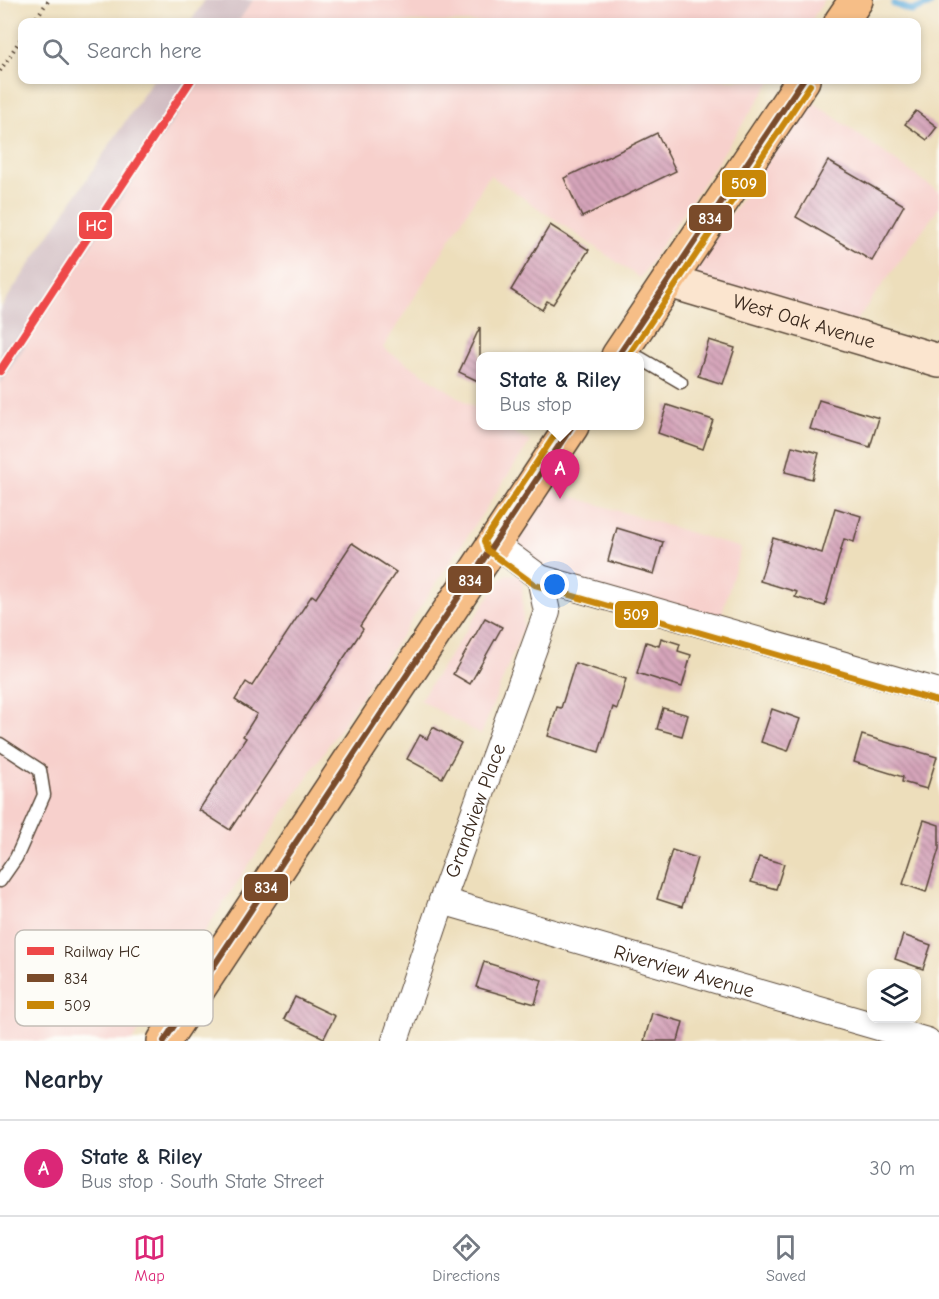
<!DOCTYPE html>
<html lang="en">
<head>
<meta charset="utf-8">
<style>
	:root { --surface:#fff; --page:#f6f6f7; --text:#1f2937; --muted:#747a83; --line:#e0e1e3; --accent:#db2777 }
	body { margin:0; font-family:"Comic Neue",sans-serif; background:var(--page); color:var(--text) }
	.controls { position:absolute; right:18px; bottom:18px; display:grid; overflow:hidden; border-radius:12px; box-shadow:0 3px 9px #0003 }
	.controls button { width:54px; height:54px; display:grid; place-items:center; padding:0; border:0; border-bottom:2px solid var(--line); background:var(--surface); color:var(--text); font:30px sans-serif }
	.you { position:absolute; left:555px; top:585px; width:21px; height:21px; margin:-15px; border:4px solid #fff; border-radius:50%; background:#1a73e8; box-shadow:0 0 0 9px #1a73e833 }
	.badge { display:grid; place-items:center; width:39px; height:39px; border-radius:50%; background:var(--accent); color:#fff; font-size:20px; font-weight:700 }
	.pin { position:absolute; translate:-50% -50px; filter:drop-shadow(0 2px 3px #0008) }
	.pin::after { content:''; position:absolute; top:32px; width:21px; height:18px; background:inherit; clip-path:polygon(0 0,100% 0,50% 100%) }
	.popup { position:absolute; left:476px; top:352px; width:168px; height:78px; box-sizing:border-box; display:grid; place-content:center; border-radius:12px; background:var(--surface); filter:drop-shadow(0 2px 4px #0005); font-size:20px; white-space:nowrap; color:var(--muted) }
	.popup b { font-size:22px; color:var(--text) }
	.popup::after { content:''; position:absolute; left:50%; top:100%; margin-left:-12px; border:12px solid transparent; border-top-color:var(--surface) }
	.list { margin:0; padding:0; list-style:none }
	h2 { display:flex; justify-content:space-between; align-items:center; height:78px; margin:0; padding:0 24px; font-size:26px }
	h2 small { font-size:20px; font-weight:400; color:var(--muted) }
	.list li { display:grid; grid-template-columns:39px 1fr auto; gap:18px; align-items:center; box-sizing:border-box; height:96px; padding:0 24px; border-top:2px solid var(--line) }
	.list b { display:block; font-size:22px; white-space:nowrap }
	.list p { margin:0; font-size:20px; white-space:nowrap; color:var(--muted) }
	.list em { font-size:20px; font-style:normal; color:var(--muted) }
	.icon { flex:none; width:33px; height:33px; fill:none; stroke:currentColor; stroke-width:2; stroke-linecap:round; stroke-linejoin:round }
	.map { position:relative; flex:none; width:939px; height:1041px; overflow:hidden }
	.search { position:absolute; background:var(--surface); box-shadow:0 3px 9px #0003; left:18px; right:18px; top:18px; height:66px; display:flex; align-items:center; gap:15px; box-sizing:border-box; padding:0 21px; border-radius:12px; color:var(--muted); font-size:22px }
	.sheet { height:174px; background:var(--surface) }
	nav { display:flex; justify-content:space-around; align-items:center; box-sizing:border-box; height:84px; border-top:2px solid var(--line); background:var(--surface); font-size:16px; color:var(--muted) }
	nav a { display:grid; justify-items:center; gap:3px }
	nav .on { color:var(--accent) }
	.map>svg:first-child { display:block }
</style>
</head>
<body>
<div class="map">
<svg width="939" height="1041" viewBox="0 0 939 1041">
	<defs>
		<pattern id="building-back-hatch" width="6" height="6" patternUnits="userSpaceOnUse" patternTransform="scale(1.5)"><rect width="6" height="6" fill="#d5a4ba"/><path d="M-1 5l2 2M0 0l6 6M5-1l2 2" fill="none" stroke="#ae8697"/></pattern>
	</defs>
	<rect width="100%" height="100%" fill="#fdfcf7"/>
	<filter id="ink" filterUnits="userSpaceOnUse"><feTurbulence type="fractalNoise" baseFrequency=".0167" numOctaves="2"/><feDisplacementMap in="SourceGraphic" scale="12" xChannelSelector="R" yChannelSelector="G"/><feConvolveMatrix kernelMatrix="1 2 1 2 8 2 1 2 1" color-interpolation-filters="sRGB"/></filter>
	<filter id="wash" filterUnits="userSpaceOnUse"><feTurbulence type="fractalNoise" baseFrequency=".008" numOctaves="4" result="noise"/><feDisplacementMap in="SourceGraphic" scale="24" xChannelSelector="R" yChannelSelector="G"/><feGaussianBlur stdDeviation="1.35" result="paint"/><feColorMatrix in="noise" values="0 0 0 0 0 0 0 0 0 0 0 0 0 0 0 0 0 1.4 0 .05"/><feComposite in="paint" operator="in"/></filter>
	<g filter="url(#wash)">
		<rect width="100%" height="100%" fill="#eddebb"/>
		<g fill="#f7d0cc">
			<path d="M253,0H825L810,22H238Z"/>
			<path d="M200,80H772L640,278L490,175L383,348L480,411V426H504L530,442L132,1041H0V384Z"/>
			<path d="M809,99L939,192V208L850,329L686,281Z"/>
			<path d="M547,489L741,548L719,624L545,575L509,547Z"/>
			<path d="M507,574L522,576L523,628L481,735L420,700L500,580Z"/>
		</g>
		<g fill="#d2bec3">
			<path d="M205,0H253L238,22H190Z"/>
			<path d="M153,80H200L0,384V309Z"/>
		</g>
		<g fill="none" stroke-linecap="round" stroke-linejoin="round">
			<path stroke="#61acda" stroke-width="7" d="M894,4L912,11L930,4L932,0"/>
		</g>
		<g id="blocks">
			<g fill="url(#building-back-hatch)">
				<path d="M916,111L937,127L927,140L905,124Z"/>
				<path d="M657,133L676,171L582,217L564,178Z"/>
				<path d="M828,161L904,205L872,261L796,217Z"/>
				<path d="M550,225L589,250L553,304L547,301L542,310L511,290Z"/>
				<path d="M480,327V382L459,372Z"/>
				<path d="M709,340L735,348L723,384L698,376Z"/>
				<path d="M819,400L879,418L870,447L810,429Z"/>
				<path d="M667,405L713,420L703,449L658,433Z"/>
				<path d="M792,446L819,453L812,479L785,472Z"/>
				<path d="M835,508L861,516L854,542L844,539L825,606L795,597L797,592L760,581L773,538L822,553Z"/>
				<path d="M617,528L663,542L654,574L608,561Z"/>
				<path d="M352,543L396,572L360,626L363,629L230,830L199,810L246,738L243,736L257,714L235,700L246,682L252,686L312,595L316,598Z"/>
				<path d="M485,618L502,627L470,684L453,674Z"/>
				<path d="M661,638L680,644L678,651L691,655L682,687L637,673L646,642L659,646Z"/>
				<path d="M575,663L626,679L617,709L613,707L599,752L548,736L557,707L561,708Z"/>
				<path d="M663,708L688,715L682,736L657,729Z"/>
				<path d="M772,709L800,719L788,751L761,742Z"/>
				<path d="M433,727L461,743L442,778L407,759L420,735L427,739Z"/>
				<path d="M862,735L937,757L927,789L902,782L903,777L854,762Z"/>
				<path d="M924,820L939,825V849L926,892L903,884Z"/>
				<path d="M672,850L697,858L682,907L657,899Z"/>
				<path d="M759,857L784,864L776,889L751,882Z"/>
				<path d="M903,935L931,945L923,969L895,959Z"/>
				<path d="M484,962L542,980L535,1004L476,987Z"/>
				<path d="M295,997L335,1016L324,1038L284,1019Z"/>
				<path d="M652,1013L683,1022L678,1041H644Z"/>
			</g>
		</g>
	</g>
	<g filter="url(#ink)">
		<use href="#blocks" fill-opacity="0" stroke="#564536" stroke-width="1.5"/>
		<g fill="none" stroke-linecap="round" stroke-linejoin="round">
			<defs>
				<g id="lane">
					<path d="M640,358L681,382"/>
					<path d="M0,744L40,770L44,795L16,858L0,881"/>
				</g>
				<g id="street">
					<path d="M493,543L540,578L939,692"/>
					<path id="s1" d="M442,901L927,1041"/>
					<path id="s2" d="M395,1041L442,901L547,612L540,578"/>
				</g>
				<g id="secondary">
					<path id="s3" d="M669,281L939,361"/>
				</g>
				<g id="primary">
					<path d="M841,22L856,0"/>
					<path d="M618,356L803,80"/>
					<path d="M164,1041L572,426"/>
				</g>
			</defs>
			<use href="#lane" stroke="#564536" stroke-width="15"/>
			<use href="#street" stroke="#564536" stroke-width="28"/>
			<use href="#secondary" stroke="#564536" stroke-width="36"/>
			<use href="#primary" stroke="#564536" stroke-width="36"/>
			<g stroke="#564536" stroke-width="4" stroke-dasharray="1.5 4.5" stroke-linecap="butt">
				<path d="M33,22L49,0"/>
				<path d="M0,71L22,37"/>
			</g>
			<use href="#lane" stroke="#fff" stroke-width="12"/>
			<use href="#street" stroke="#fff" stroke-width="26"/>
			<use href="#secondary" stroke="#fbe5cf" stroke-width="33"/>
			<use href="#primary" stroke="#f6be87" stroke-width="33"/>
			<defs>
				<g id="bus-1">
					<path d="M618,356L803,80"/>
					<path d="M164,1041L572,426"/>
				</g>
				<g id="bus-2">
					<path d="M628,356L810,85"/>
					<path d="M561,426L484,541L487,550L535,585L937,701"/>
				</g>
			</defs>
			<use href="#bus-1" stroke="#fdfcf7" stroke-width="10"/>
			<use href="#bus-2" stroke="#fdfcf7" stroke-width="10"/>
			<use href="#bus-1" stroke="#7a4b2a" stroke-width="6"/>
			<use href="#bus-2" stroke="#c88708" stroke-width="6"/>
			<defs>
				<path id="rail-1" d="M0,371L191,80"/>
			</defs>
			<use href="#rail-1" stroke="#fdfcf7" stroke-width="12"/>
			<use href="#rail-1" stroke="#ee4848" stroke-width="8"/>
		</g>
	</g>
	<g text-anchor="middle" stroke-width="5" stroke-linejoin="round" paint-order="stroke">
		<g font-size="20" fill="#3b2a1e" stroke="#fdfcf7">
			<text dy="7" stroke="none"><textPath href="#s3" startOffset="141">West Oak Avenue</textPath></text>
			<text dy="7" stroke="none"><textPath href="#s2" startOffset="244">Grandview Place</textPath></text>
			<text dy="7" stroke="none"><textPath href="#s1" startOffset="252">Riverview Avenue</textPath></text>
		</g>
	</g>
	<rect x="15" y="930" width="198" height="96" rx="9" fill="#fdfcf7" stroke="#c3bdb6" stroke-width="1.5"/>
	<rect x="27" y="947" width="27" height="8" fill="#ee4848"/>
	<rect x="27" y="974" width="27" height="8" fill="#7a4b2a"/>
	<rect x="27" y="1001" width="27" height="8" fill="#c88708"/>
	<g font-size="16" fill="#3b2a1e">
		<text x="64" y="957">Railway HC</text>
		<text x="64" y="984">834</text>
		<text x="64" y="1011">509</text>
	</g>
	<g stroke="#fdfcf7" stroke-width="2">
		<rect x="721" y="169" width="46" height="29" rx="6" fill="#c88708"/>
		<rect x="688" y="204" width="45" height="28" rx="6" fill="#7a4b2a"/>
		<rect x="78" y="211" width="35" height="29" rx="6" fill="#ee4848"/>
		<rect x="447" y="565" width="46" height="29" rx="6" fill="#7a4b2a"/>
		<rect x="614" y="600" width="45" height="29" rx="6" fill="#c88708"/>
		<rect x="243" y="873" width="46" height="29" rx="6" fill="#7a4b2a"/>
	</g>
	<g font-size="16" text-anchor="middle" font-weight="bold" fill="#fff">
		<text x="744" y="189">509</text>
		<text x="710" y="224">834</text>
		<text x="96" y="231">HC</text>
		<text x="470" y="586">834</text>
		<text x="636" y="620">509</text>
		<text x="266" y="893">834</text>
	</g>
</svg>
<div class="controls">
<button><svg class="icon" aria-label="layers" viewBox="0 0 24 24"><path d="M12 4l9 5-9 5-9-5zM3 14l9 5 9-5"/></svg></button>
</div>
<div class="you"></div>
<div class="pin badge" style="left:560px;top:499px">A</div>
<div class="popup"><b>State &amp; Riley</b>Bus stop</div>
<div class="search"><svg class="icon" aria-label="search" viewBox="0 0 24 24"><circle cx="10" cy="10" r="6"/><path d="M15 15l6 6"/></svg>Search here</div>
</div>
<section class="sheet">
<h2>Nearby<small></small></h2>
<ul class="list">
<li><span class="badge">A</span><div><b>State &amp; Riley</b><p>Bus stop · South State Street</p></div><em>30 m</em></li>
</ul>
</section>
<nav>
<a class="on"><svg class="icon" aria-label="map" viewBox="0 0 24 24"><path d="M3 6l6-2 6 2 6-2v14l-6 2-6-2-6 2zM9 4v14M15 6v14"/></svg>Map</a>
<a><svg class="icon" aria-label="directions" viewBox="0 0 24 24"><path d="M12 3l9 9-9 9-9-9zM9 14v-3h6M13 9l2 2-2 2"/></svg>Directions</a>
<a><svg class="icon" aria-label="saved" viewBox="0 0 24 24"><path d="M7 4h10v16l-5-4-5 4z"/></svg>Saved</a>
</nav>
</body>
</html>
